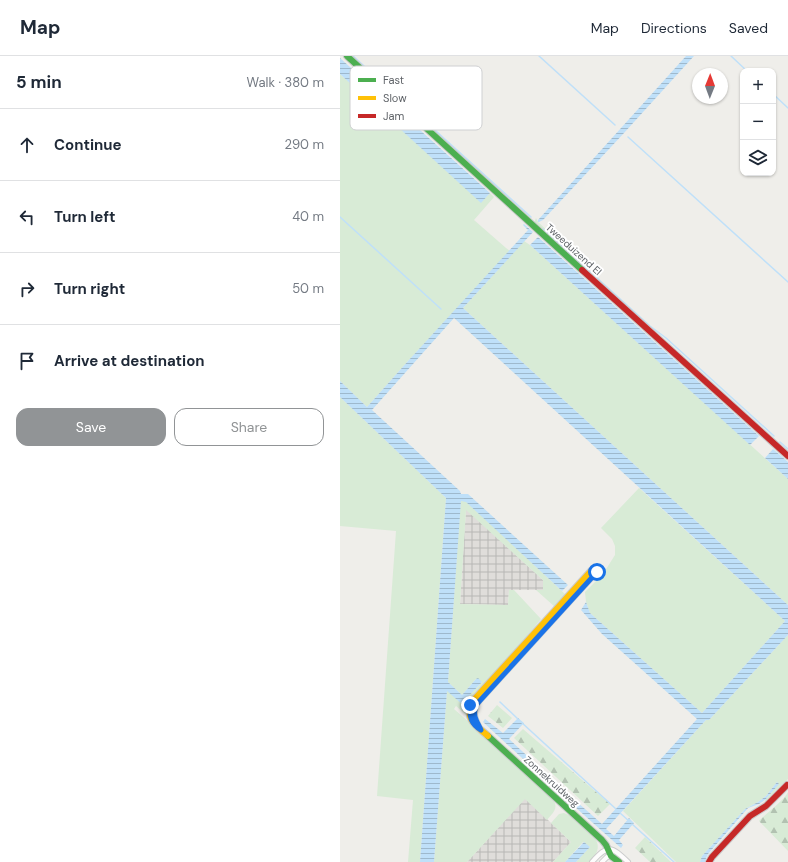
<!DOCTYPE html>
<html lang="en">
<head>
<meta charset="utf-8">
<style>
	:root { --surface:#fff; --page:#f6f6f7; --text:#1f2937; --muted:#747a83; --line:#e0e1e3; --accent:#919496 }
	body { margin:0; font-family:"DM Sans",sans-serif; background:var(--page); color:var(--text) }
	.controls { position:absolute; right:12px; top:12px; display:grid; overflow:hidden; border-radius:8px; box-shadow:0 1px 3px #0004 }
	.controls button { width:36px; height:36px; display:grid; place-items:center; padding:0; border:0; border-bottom:1px solid var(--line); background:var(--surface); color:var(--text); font:20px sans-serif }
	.compass { position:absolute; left:352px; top:12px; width:36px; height:36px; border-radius:50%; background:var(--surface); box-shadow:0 1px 3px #0004; rotate:1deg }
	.stop { position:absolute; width:12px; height:12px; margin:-9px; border:3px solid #1a73e8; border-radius:50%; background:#fff }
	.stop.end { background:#1a73e8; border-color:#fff; box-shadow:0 1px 4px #0008 }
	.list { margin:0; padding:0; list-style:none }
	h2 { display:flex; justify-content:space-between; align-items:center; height:52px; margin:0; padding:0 16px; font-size:17px }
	h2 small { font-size:13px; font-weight:400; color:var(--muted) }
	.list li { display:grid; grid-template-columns:26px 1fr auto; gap:12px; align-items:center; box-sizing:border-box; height:72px; padding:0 16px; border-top:1px solid var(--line) }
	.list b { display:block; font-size:15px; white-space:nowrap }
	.list em { font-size:13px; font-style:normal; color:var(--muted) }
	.actions { display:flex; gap:8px; padding:12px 16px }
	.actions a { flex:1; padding:9px 0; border:1px solid var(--accent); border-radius:12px; text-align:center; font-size:14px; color:var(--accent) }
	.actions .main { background:var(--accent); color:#fff }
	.icon { flex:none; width:22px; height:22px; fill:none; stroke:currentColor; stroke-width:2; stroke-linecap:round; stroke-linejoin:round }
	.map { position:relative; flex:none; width:448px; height:806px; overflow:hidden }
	header { display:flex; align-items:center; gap:24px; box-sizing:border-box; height:56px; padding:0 20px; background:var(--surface); border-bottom:1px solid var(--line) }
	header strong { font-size:19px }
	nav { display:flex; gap:22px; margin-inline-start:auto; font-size:14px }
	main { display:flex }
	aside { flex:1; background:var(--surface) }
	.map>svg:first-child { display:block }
</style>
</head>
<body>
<header>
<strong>Map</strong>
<nav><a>Map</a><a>Directions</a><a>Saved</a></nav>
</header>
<main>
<aside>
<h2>5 min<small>Walk · 380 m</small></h2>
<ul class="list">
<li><svg class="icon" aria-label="ahead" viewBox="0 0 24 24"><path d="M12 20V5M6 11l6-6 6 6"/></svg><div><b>Continue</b></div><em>290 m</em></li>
<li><svg class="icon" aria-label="left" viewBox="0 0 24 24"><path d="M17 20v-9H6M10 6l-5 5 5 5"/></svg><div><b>Turn left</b></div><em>40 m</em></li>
<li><svg class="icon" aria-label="right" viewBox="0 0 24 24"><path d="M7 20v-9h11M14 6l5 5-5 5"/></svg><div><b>Turn right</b></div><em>50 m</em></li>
<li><svg class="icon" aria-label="arrive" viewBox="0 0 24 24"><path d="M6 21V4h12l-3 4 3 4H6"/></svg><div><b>Arrive at destination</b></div></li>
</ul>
<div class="actions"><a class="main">Save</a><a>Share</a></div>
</aside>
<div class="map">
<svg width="448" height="806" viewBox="0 0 448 806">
	<defs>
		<pattern id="industrial-grid" width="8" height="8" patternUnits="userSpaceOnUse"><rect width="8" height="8" fill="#dfddda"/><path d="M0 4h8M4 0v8" fill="none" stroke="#b8b7b5"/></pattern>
		<pattern id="forest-firs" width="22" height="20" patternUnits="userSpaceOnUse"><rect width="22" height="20" fill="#d8ebd6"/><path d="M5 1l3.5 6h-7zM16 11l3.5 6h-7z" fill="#b2c2b1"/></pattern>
		<pattern id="water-rules" width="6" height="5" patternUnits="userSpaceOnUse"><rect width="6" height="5" fill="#bfe0f9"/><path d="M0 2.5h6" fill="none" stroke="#9eb9cd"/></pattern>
	</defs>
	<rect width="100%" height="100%" fill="#efeeea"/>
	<g fill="url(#industrial-grid)">
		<path d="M126,453L203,524V534H169L168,549L120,548Z"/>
		<path d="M185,742L231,786L213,806H127Z"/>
	</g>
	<g fill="#d8ebd6">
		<path d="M0,18L141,146L150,137L154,141L134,164L166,192L170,195L68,305L27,351L0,325Z"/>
		<path d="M196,162L198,166L222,188L220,191L194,167Z"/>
		<path d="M184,185L190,189L448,423V549L123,252Z"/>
		<path d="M0,341L106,442L80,806H68L73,744L37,740L56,475L0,470Z"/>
		<path d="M299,432L445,565L362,657L250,557L246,546L245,536L263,518L275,499V490L272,483L261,472Z"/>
		<path d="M121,440L226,539L215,551L196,534H203V524L126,454L120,548L168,549L169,534H174L201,563L172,598L131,643L129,661L116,650L114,653L130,667L214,745C218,753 213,757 207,764L185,743L127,806H94L107,634L126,643L142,626L136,623L122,639L108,626Z"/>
		<path d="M448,579V723L435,735L426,747L425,744L438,728L437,726L426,740L418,746L405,753L362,800L360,806H336L283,755L366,664H369Z"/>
		<path d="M224,757C226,758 229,759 230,759C235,762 256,782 257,786C260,795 254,801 249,806H236L250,791L243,786L225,806H213L231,786L211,767L219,758Z"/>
	</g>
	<g fill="url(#forest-firs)">
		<path d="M157,649L172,662L163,672L148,660Z"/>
		<path d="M183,673L270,748L258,760L174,682Z"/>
		<path d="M448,736V795L419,765C426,757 444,745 448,736Z"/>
		<path d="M305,781L331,806H310L295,792Z"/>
	</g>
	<g fill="url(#water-rules)">
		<path d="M346,0H354L284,77L203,164L199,166H198V164Z"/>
		<path d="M0,2L150,137L141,147L0,18Z"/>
		<path d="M184,168L193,176L123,252L448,549V579L369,664H366L266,773L274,780L289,762L294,767L279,784L283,789L281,792L225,742L228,738L262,768L357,663L262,578L241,554L246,546L250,557L362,657L445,565L114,262L32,354L120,435L121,438H128L228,529L222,535L126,446L121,445L108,626L122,639L136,623L138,622L142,626L126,643L127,645L123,649L107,635L94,806H80L106,442L0,341V325L27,351L68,305L188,174L183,169Z"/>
		<path d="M198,181L419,380L410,389L190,189Z"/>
		<path d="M433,393L448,406V423L425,402Z"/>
		<path d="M178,662L184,667L169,683L224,734L221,738L143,666L145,663L163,677Z"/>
		<path d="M437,726L439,728L425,744L419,748L408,752L368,798L366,802L365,806H360L362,800L405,753L418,746L426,740Z"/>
		<path d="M244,786L250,791L236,806H225Z"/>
	</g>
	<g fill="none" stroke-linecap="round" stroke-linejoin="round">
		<g stroke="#bfe0f9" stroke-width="1.5">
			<path d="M13,0L191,161"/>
			<path d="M199,0L275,69"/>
			<path d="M391,0L407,15"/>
			<path d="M433,38L448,52"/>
			<path d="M288,81L448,226"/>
			<path d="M0,161L101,253"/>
			<path d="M203,173L310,270L326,282L434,380"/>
			<path d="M440,386L448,393"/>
			<path d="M160,646L179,664"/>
			<path d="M181,666L276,753"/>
			<path d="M280,757L289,765"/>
			<path d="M292,768L334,806"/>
		</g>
		<defs>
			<g id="street">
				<path d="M140,672C136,664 133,658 136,649L257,516"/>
				<path d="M252,806C268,788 271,790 288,806"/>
				<path d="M262,806L267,801L271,800"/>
			</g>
			<g id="fast">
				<path d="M7,0L242,214"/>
				<path d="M148,680L262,784L266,789L271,800L279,806"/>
			</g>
			<path id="slow" d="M148,680C137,670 124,664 132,646L252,514"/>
			<g id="jam">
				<path d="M242,214L448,400"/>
				<path d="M369,806L372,801L410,760L426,750L447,729"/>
			</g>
		</defs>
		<use href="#street" stroke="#cbcccc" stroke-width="6"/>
		<use href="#fast" stroke="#cacacb" stroke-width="8"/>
		<use href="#slow" stroke="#cacacb" stroke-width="8"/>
		<use href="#jam" stroke="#cacacb" stroke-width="8"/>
		<use href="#street" stroke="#fdfcfc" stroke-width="4"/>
		<use href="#fast" stroke="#4caf50" stroke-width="6"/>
		<use href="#slow" stroke="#ffc107" stroke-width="6"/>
		<use href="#jam" stroke="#c62828" stroke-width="6"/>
	</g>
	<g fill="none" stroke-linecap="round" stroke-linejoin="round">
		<path stroke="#1a73e8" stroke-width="5" d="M130,649C129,661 131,668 141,674C137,665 132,660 136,649L257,516"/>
	</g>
	<g text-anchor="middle" stroke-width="4" stroke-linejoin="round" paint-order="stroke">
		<g font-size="10" fill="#5f6368" stroke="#fff">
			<text transform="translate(234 193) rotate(42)" y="4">Tweeduizend El</text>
			<text transform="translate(212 725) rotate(42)" y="4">Zonnekruidweg</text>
		</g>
	</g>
	<rect x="10" y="10" width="132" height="64" rx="6" fill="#fff" stroke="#cfd0d2" stroke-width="1"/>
	<rect x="18" y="22" width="18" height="4" fill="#4caf50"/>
	<rect x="18" y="40" width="18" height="4" fill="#ffc107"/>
	<rect x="18" y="58" width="18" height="4" fill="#c62828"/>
	<g font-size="11" fill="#5f6368">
		<text x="43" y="28">Fast</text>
		<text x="43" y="46">Slow</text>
		<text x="43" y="64">Jam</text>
	</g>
</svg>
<div class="controls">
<button>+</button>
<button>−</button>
<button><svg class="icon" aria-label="layers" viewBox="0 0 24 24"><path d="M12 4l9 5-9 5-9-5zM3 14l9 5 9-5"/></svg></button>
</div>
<svg class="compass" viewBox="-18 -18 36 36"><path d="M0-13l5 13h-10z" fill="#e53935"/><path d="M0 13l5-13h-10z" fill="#747a83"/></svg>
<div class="stop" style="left:257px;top:516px"></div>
<div class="stop end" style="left:130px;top:649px"></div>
</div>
</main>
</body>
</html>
